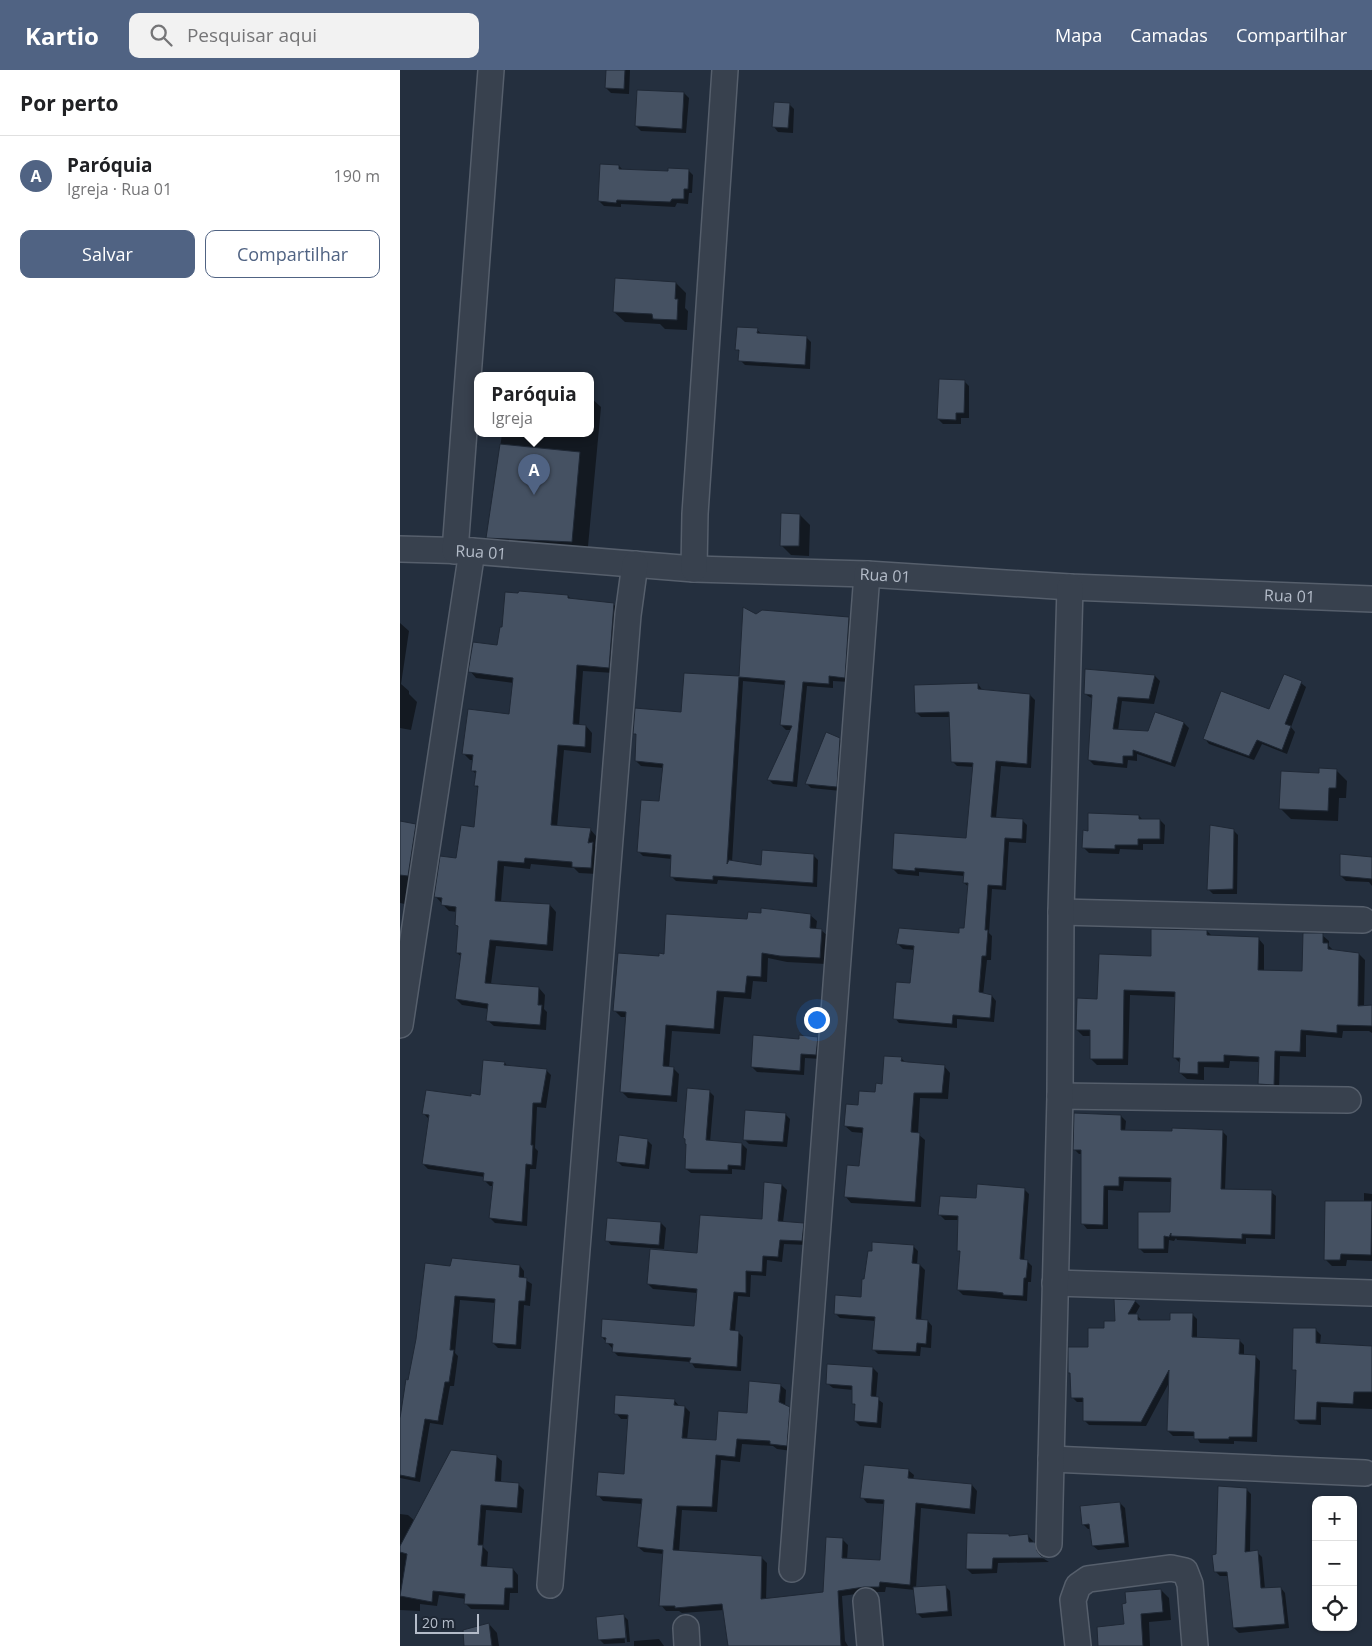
<!DOCTYPE html>
<html lang="pt">
<head>
<meta charset="utf-8">
<style>
	:root { --surface:#fff; --page:#f2f2f2; --text:#202124; --muted:#757577; --line:#e0e0e0; --accent:#506383 }
	body { margin:0; font-family:"Open Sans",sans-serif; background:var(--page); color:var(--text) }
	.controls { position:absolute; right:15px; bottom:15px; display:grid; overflow:hidden; border-radius:10px; box-shadow:0 1px 4px #0004 }
	.controls button { width:45px; height:45px; display:grid; place-items:center; padding:0; border:0; border-bottom:1px solid var(--line); background:var(--surface); color:var(--text); font:25px sans-serif }
	.scale { position:absolute; left:15px; bottom:12px; width:64px; box-sizing:border-box; padding-left:5px; border:2px solid #b4bcc9; border-top:0; font-size:14px; line-height:18px; white-space:nowrap; color:#b4bcc9; -webkit-text-stroke:4px #1d2633; paint-order:stroke }
	.you { position:absolute; left:416px; top:949px; width:18px; height:18px; margin:-12px; border:4px solid #fff; border-radius:50%; background:#1a73e8; box-shadow:0 0 0 8px #1a73e833 }
	.badge { display:grid; place-items:center; width:32px; height:32px; border-radius:50%; background:var(--accent); color:#fff; font-size:16px; font-weight:700 }
	.pin { position:absolute; translate:-50% -41px; filter:drop-shadow(0 1px 2px #0008) }
	.pin::after { content:''; position:absolute; top:26px; width:18px; height:15px; background:inherit; clip-path:polygon(0 0,100% 0,50% 100%) }
	.popup { position:absolute; left:74px; top:302px; width:120px; height:65px; box-sizing:border-box; display:grid; place-content:center; border-radius:10px; background:var(--surface); filter:drop-shadow(0 1px 4px #0005); font-size:16px; white-space:nowrap; color:var(--muted) }
	.popup b { font-size:19px; color:var(--text) }
	.popup::after { content:''; position:absolute; left:50%; top:100%; margin-left:-10px; border:10px solid transparent; border-top-color:var(--surface) }
	.list { margin:0; padding:0; list-style:none }
	h2 { display:flex; justify-content:space-between; align-items:center; height:65px; margin:0; padding:0 20px; font-size:21px }
	h2 small { font-size:16px; font-weight:400; color:var(--muted) }
	.list li { display:grid; grid-template-columns:32px 1fr auto; gap:15px; align-items:center; box-sizing:border-box; height:80px; padding:0 20px; border-top:1px solid var(--line) }
	.list b { display:block; font-size:19px; white-space:nowrap }
	.list p { margin:0; font-size:16px; white-space:nowrap; color:var(--muted) }
	.list em { font-size:16px; font-style:normal; color:var(--muted) }
	.actions { display:flex; gap:10px; padding:15px 20px }
	.actions a { flex:1; padding:11px 0; border:1px solid var(--accent); border-radius:10px; text-align:center; font-size:18px; color:var(--accent) }
	.actions .main { background:var(--accent); color:#fff }
	.icon { flex:none; width:28px; height:28px; fill:none; stroke:currentColor; stroke-width:2; stroke-linecap:round; stroke-linejoin:round }
	.map { position:relative; flex:none; width:972px; height:1576px; overflow:hidden }
	header { display:flex; align-items:center; gap:30px; box-sizing:border-box; height:70px; padding:0 25px; background:var(--accent); color:#fff }
	header strong { font-size:24px }
	nav { display:flex; gap:28px; margin-inline-start:auto; font-size:18px }
	.search { width:350px; height:45px; background:var(--page); display:flex; align-items:center; gap:12px; box-sizing:border-box; padding:0 18px; border-radius:10px; color:var(--muted); font-size:19px }
	main { display:flex }
	aside { flex:1; background:var(--surface) }
	.map>svg:first-child { display:block }
</style>
</head>
<body>
<header>
<strong>Kartio</strong>
<div class="search"><svg class="icon" aria-label="search" viewBox="0 0 24 24"><circle cx="10" cy="10" r="6"/><path d="M15 15l6 6"/></svg>Pesquisar aqui</div>
<nav><a>Mapa</a><a>Camadas</a><a>Compartilhar</a></nav>
</header>
<main>
<aside>
<h2>Por perto<small></small></h2>
<ul class="list">
<li><span class="badge">A</span><div><b>Paróquia</b><p>Igreja · Rua 01</p></div><em>190 m</em></li>
</ul>
<div class="actions"><a class="main">Salvar</a><a>Compartilhar</a></div>
</aside>
<div class="map">
<svg width="972" height="1576" viewBox="0 0 972 1576">
	<rect width="100%" height="100%" fill="#242f3e"/>
	<g fill="#0007">
		<path d="M208,0H230L229,24L211,23L206,18Z"/>
		<path d="M284,23L289,28L286,63L241,61L236,56Z"/>
		<path d="M390,35L394,39L393,63L378,62L374,57Z"/>
		<path d="M219,96L223,100L269,102L288,100L293,105L292,123H289L288,134L277,133L275,137L221,134V137L204,136L199,131Z"/>
		<path d="M276,213L286,223L285,238L288,241L287,260L265,259L260,254L225,252L214,242Z"/>
		<path d="M357,260L363,265L406,267L411,272L410,299L345,295L340,290V283L337,279Z"/>
		<path d="M564,311L569,316V348H561V354H543L538,349Z"/>
		<path d="M190,327L201,337L187,487L103,483L87,467L102,364H190Z"/>
		<path d="M400,445L410,455L409,486L391,485L381,475Z"/>
		<path d="M168,526L172,530L213,534L220,540L214,603L183,601L179,656H186L192,663L191,683L164,680L157,757L190,759L196,766L195,776L198,779L197,804L179,803L174,798L131,794L130,799L104,796L101,832L150,835L156,842L153,881L96,876L91,914L139,918L145,925L144,939L147,942L146,960L94,956L87,950L89,939L62,935L56,929L62,887L57,883L59,858L56,855L57,842L49,841L35,826L75,758L79,719L75,715L77,705L72,700L73,690H70L63,683L110,646L114,613L76,608L70,601L99,577Z"/>
		<path d="M344,539L356,545L449,548L454,553L449,612L433,611V618L407,616L397,717L373,714L369,710L392,660H386L381,655L386,615L343,611L332,792L362,796L413,785L418,790L417,817L318,810L317,814L276,811L271,806L272,789L243,786L238,781L260,732L264,698L241,696L236,691L237,666L234,663L283,643L285,604L340,608Z"/>
		<path d="M0,553L9,561L1,614L9,621V624L17,632L11,660L0,658Z"/>
		<path d="M755,606L760,611L754,634L722,631L718,661L749,662L756,643L784,653L789,658L775,697L737,684V691L728,690L727,698L694,695L689,690L693,629L685,624Z"/>
		<path d="M901,613L906,617L891,657L895,662L887,684L862,674L854,690L809,674L805,669L870,641Z"/>
		<path d="M578,614L583,621L630,625L635,630L631,698L601,696L596,748L622,750L627,755L626,773L609,772L606,820L592,819L589,863L592,866L591,890H587L583,925L592,926L596,931L594,952L557,949V958L499,953L495,948L512,914L515,880L503,879L498,874L560,864L565,860L569,817L564,813L565,806L519,802V806L498,804L493,799L567,769L574,697L557,696L552,691L551,647H521L516,642Z"/>
		<path d="M439,669L445,674L441,721L411,718L406,713Z"/>
		<path d="M936,700L947,711L946,728H939L938,751L891,749L880,738L920,704Z"/>
		<path d="M739,746L743,750H760L765,755L764,774H743V780L720,779L719,784L689,783L684,778L689,762Z"/>
		<path d="M0,752L15,755L22,762L14,812L9,811L5,834L0,833Z"/>
		<path d="M833,760L838,765L837,824H813L808,819Z"/>
		<path d="M972,789V816L969,812L946,811L941,806Z"/>
		<path d="M410,845L417,851L416,859L421,860L428,866L426,894L387,892L368,888L367,912L353,911L351,929L324,927L320,964L272,961L269,998H273L279,1004L277,1032L228,1028L222,1022L227,947H221L214,940L260,888L348,850Z"/>
		<path d="M807,861L812,866L858,868L864,875V901L903,902L922,865L929,871V876L933,880L959,884L965,890L964,936H972V963L969,961H943L942,968L906,965V987L880,986L879,1020H866L860,1014V992L830,991L829,998L804,997V1010L787,1009L780,1003L781,994L775,988L776,927L730,925L728,995H697L691,989V966H683L677,960L699,930L752,887Z"/>
		<path d="M417,968L422,973L421,989L405,988L404,1005L357,1002L352,997L400,970Z"/>
		<path d="M501,988L506,993L544,996L550,1003L548,1029L520,1028L518,1064L525,1070L521,1137L451,1133L445,1126L460,1097L463,1063L452,1062L445,1056L459,1037L476,1024Z"/>
		<path d="M84,992L105,993L108,997L146,1000L151,1005L146,1038L137,1037L135,1078L138,1081L136,1099H130L127,1156L95,1153L90,1148L93,1116H90L85,1111V1107L28,1099L23,1094L29,1049L24,1044L72,1027L81,1026Z"/>
		<path d="M309,1021L314,1026L310,1072L342,1074L347,1079L345,1100L332,1099V1104L291,1103L286,1099Z"/>
		<path d="M385,1044L390,1049L387,1077L349,1074L344,1069Z"/>
		<path d="M721,1046L726,1051L725,1061L773,1062L822,1061L827,1066L825,1120L871,1122L876,1126L875,1169L846,1168V1174L777,1170L776,1168L774,1171L769,1170L768,1183H744L739,1178L771,1144L772,1112L724,1111L723,1121L708,1120V1159H687L683,1154V1084H679L674,1079Z"/>
		<path d="M247,1070L252,1075L249,1099L222,1096L217,1091Z"/>
		<path d="M382,1115L387,1120L383,1152L403,1154L408,1159L407,1175L384,1174L382,1192L367,1190L366,1206L351,1205L350,1227L338,1226L335,1262H338L343,1267L341,1301L295,1298L291,1292L218,1286L213,1281L214,1278H212L202,1267L295,1257L297,1223L253,1219L248,1214L298,1184L363,1151Z"/>
		<path d="M624,1119L629,1124L624,1191H627L632,1196L631,1212H628L627,1231L563,1225L558,1220L561,1183L558,1180L559,1150H545L540,1145L577,1129Z"/>
		<path d="M964,1123L972,1124V1191L947,1190L946,1196H932L926,1190L964,1132Z"/>
		<path d="M261,1153L266,1158L264,1179L211,1175L207,1170Z"/>
		<path d="M513,1176L518,1181L517,1195H520L525,1200L521,1251H528L532,1256L531,1278L521,1277L520,1286L478,1284L474,1280L476,1251L440,1248L435,1243L462,1229Z"/>
		<path d="M120,1196L124,1201V1209L132,1214L130,1236L124,1235L121,1279L98,1278L93,1273L96,1233L60,1230L55,1283L58,1286L54,1316H50L43,1355L30,1353L20,1412L0,1408V1349L9,1311L52,1197Z"/>
		<path d="M735,1231L740,1236L735,1245H737L742,1251H771L792,1244L797,1249V1268L839,1270L844,1275V1285L855,1286L860,1291L857,1372L834,1371V1374L800,1373L796,1366H773L768,1361L770,1311L746,1356L689,1355L684,1350V1332H677L672,1327L671,1304L669,1302L706,1259L716,1252Z"/>
		<path d="M916,1260L921,1265L920,1274L972,1277V1339L921,1337V1355L900,1354L895,1349L897,1302L894,1299Z"/>
		<path d="M473,1298L478,1303L476,1328L483,1333L481,1358L460,1356L455,1351L456,1337L453,1333V1320L433,1318L428,1314Z"/>
		<path d="M380,1315L386,1320L385,1336L395,1344L392,1381L377,1379L373,1376L342,1374L340,1392L321,1390L317,1442L282,1440L279,1482L361,1487L367,1493L366,1530L424,1524L442,1469L448,1475L447,1490L482,1492L485,1434L467,1433L462,1427L508,1400L514,1405L513,1410L572,1415L577,1421L575,1444L521,1438L516,1518L545,1516L550,1521L552,1546L522,1548L517,1543L515,1520L486,1517L485,1522H470L442,1526L445,1571L448,1576H329L324,1540L282,1543L279,1541H266L261,1535L264,1484L244,1482L238,1477L243,1434L203,1431L198,1425L225,1405L229,1349H221L216,1343L274,1330L280,1337H285L290,1342L287,1370L317,1372Z"/>
		<path d="M96,1386L102,1391L101,1412L118,1414L124,1420L122,1443L86,1440L83,1477L88,1482L87,1497L113,1499L118,1505V1523H110L109,1540L71,1539L65,1533L66,1529L39,1525L37,1536L20,1534V1541L0,1540V1444L8,1445L15,1451Z"/>
		<path d="M846,1419L851,1424L850,1483L857,1482L862,1487L865,1519L881,1518L885,1523L889,1558L839,1563L834,1558L828,1506H820L815,1501Z"/>
		<path d="M720,1433L725,1438L729,1477L698,1480L693,1476L691,1459H688L683,1454Z"/>
		<path d="M608,1465L610,1467L628,1466L633,1471V1473L639,1478L641,1487L649,1492L598,1493L597,1503L572,1504L567,1499Z"/>
		<path d="M761,1520L769,1528L771,1550L749,1552L750,1576H700L725,1556L728,1534Z"/>
		<path d="M223,1545L228,1550L230,1572H227L225,1549H223L225,1573L204,1574L199,1569Z"/>
		<path d="M89,1554L97,1563L99,1576H66Z"/>
		<path d="M259,1569L264,1576H234V1571Z"/>
	</g>
	<g fill="#455162" stroke="#1f2835">
		<path d="M206,0H225L224,19L205,18Z"/>
		<path d="M237,20L284,22L282,59L235,56Z"/>
		<path d="M374,32L390,33L388,58L372,57Z"/>
		<path d="M200,94L219,95V99L268,101V98L289,99L288,119H284V129H272L270,132L217,130L216,133L198,131Z"/>
		<path d="M215,208L276,212L275,229H278L277,250L253,249L252,244L213,242Z"/>
		<path d="M337,257L358,258L357,263L407,266L405,295L338,291L339,280H335Z"/>
		<path d="M539,309L565,310L564,343H556V350L537,349Z"/>
		<path d="M100,374L180,382L172,472L86,468Z"/>
		<path d="M381,443L400,444L399,476H380Z"/>
		<path d="M119,521L168,525V528L214,533L209,598L177,595L173,654L186,655L185,677L158,675L151,755L191,758L188,773L193,772L191,798L172,797V792L125,788L124,793L98,791L95,831L150,834L147,875L90,870L85,913L139,917L138,935H142L140,955L86,951L88,934L55,929L61,883H56L58,856L55,855L56,837L41,835L42,828L34,827L40,786L56,788L61,755L74,757L78,716H74L76,701H71L73,685L62,684L68,639L109,644L113,608L68,602L73,572L97,575L100,557H102L105,522L118,523Z"/>
		<path d="M343,537L356,544L362,540L449,547L445,608L429,606V614L403,612L393,712L367,710L392,656L380,655L385,611L339,607L327,794L329,790L361,795L362,780L414,784L413,813L313,806V810L270,807L271,785L237,782L241,730L259,731L263,694L235,691L236,664H233L235,638L281,642L284,603L339,606Z"/>
		<path d="M685,599L755,605L749,629L718,627L713,659L748,661L755,642L784,652L771,693L733,680V686H723V694L688,690L692,625L684,624Z"/>
		<path d="M884,604L902,611L885,654L891,656L882,680L857,670L849,686L803,669L821,621L869,639Z"/>
		<path d="M578,613V619L630,624L627,694L596,691L591,747L623,749L622,769L605,768L602,816L588,815L585,860H588L586,886H582L579,922L592,925L590,948L553,945L552,954L493,949L496,912L510,913L514,876L496,874L499,858L559,863V858H564L568,813H563L564,802L515,798V801L492,799L494,763L566,768L573,693L551,692L549,642L515,643L514,615Z"/>
		<path d="M426,662L440,668L437,717L405,714Z"/>
		<path d="M919,698L937,699L936,718H929L928,741L879,739L881,701L919,703Z"/>
		<path d="M688,743L739,745V749H760V769H738V775H715V779L682,778L683,760L688,761Z"/>
		<path d="M0,751L16,754L8,806L0,805Z"/>
		<path d="M810,755L834,759L833,819L807,820Z"/>
		<path d="M940,784L972,787V809L940,806Z"/>
		<path d="M361,838L411,844L410,858L422,859L420,888L380,886L362,883L361,907L347,906L345,923L317,921L314,959L266,955L263,996L274,997L271,1026L220,1022L226,942L213,941L218,883L259,886V883L264,884L266,844L347,849L348,842L361,843Z"/>
		<path d="M751,859L807,860V865L859,867L858,900L902,901L903,863H923V873H928V879L959,883L958,936L972,935V956L937,955V963L901,960L900,982L875,981L874,1015L858,1014L859,987L824,985V992H798V1004L779,1003L780,988H773L775,922L724,920L723,989H690V960H676L677,928L697,929L699,884L751,886Z"/>
		<path d="M353,965L399,969V965L418,967L416,985L401,984L400,1001L351,997Z"/>
		<path d="M484,986L502,987L501,991L508,992L545,995L542,1023H514L511,1062L520,1063L515,1132L444,1127L447,1095L459,1096L463,1058L444,1056L446,1034L458,1035L459,1021L475,1022L476,1013L482,1014Z"/>
		<path d="M83,990L105,992L104,995L147,999L141,1033H133L131,1075H133L132,1095L126,1094L122,1152L89,1148L93,1112L83,1111L84,1103L22,1094L29,1045L22,1044L26,1020L71,1026V1023L80,1025Z"/>
		<path d="M287,1018L310,1020L306,1070L342,1073L341,1096L328,1095V1100L285,1099L286,1074H285V1069L283,1068Z"/>
		<path d="M345,1040L386,1043L383,1072L343,1070Z"/>
		<path d="M674,1043L721,1045V1060L772,1061V1058L823,1060L821,1119L872,1120L871,1165L842,1164V1169L771,1166V1163L769,1167L764,1166V1179H738V1142H770L771,1108L719,1107V1116H704L703,1155L681,1154V1080H673Z"/>
		<path d="M219,1065L248,1069L245,1095L216,1092Z"/>
		<path d="M364,1112L382,1114L378,1151L404,1153L402,1171L380,1170L378,1187L363,1186L362,1202L346,1201V1223L334,1222L330,1260L339,1261L337,1297L289,1293L291,1288L212,1282L213,1274L205,1273L206,1268L201,1267L202,1249L294,1256L297,1219L247,1214L250,1179L297,1183L300,1145L362,1149Z"/>
		<path d="M577,1114L625,1118L620,1189L628,1190L626,1208H624L623,1226L603,1225V1223L596,1222L557,1220L560,1181H557L558,1146L538,1145L540,1126L576,1128Z"/>
		<path d="M925,1131H972L971,1185L941,1184L940,1190H924Z"/>
		<path d="M207,1148L261,1152L259,1175L205,1171Z"/>
		<path d="M472,1172L514,1175L512,1193L520,1194L516,1249L528,1250L526,1274L517,1273L516,1282L472,1280L475,1247L434,1244L435,1225L461,1227L462,1209H464L468,1181H472Z"/>
		<path d="M52,1188L120,1195L119,1207L127,1208L125,1231H119L116,1275L92,1273L95,1229L55,1226L50,1280H54L49,1312H45L38,1351L25,1349L15,1408L0,1405V1348L6,1309L8,1310L16,1269L25,1193L50,1196Z"/>
		<path d="M714,1229L736,1230L728,1244H738V1250H770V1243H793L792,1267L840,1269L839,1284L856,1285L852,1367H829V1369H794V1362L767,1361L769,1300L741,1352L683,1351V1328H671L670,1303H668V1277H688V1258H704V1251H715Z"/>
		<path d="M893,1258H916V1273L972,1276V1322H954L953,1334L917,1332L916,1350H894L896,1300H892Z"/>
		<path d="M427,1294L473,1297L471,1326L479,1327L477,1353L454,1351L455,1334H452V1316L426,1314Z"/>
		<path d="M349,1311L381,1314L379,1332L390,1337L387,1376L370,1374V1371L337,1369L335,1387L316,1385L312,1437L277,1436L273,1480L362,1486L361,1529L423,1522L426,1467L443,1468L442,1488L480,1490L484,1430L460,1428L464,1395L509,1399L508,1408L572,1414L570,1439L516,1433L510,1515L480,1512L479,1517H464L438,1521L441,1576H328L322,1534L275,1538V1536H259L263,1480L237,1477L242,1429L196,1426L198,1402L224,1404L228,1345L214,1344L215,1325L275,1329L274,1335L285,1336L282,1368L316,1370L318,1341L347,1343Z"/>
		<path d="M51,1380L97,1385L95,1411L119,1413L117,1438L81,1435L78,1475H83L81,1496L113,1498V1518H105L104,1535L64,1534L65,1524L33,1521L32,1532L0,1526L7,1484L0,1482V1476Z"/>
		<path d="M818,1416L847,1418L845,1482L858,1480L861,1518L881,1517L885,1554L833,1558L827,1502H814L812,1485L816,1484Z"/>
		<path d="M720,1432L725,1473L692,1476L689,1454L682,1455L680,1436Z"/>
		<path d="M567,1463L609,1464V1466L628,1464L629,1472H635L637,1481L641,1486L647,1488H593L592,1499H566Z"/>
		<path d="M546,1515L548,1541L516,1544L513,1517Z"/>
		<path d="M761,1519L763,1542L741,1544L743,1576H698L697,1557L724,1554L722,1534L726,1533L725,1522Z"/>
		<path d="M224,1544L226,1568L198,1570L196,1547Z"/>
		<path d="M89,1553L92,1576H64L63,1560Z"/>
	</g>
	<g fill="none" stroke-linecap="round" stroke-linejoin="round">
		<defs>
			<g id="minor">
				<path id="s1" d="M0,479L72,481L294,499L467,504L670,517L972,529"/>
				<path d="M55,481L91,0"/>
				<path d="M294,499L295,444L325,0"/>
				<path d="M661,842L963,850"/>
				<path d="M0,955L72,481"/>
				<path d="M660,1026L948,1030"/>
				<path d="M655,1213L972,1223"/>
				<path d="M651,1389L965,1403"/>
				<path d="M649,1474L660,1026L661,842L670,517"/>
				<path d="M392,1499L467,504"/>
				<path d="M150,1515L228,545L235,494"/>
				<path d="M466,1531L470,1576"/>
				<path d="M286,1558L287,1576"/>
				<path d="M678,1576L673,1530L678,1516L688,1509L771,1498L785,1501L790,1514L795,1576"/>
			</g>
		</defs>
		<use href="#minor" stroke="#565f6c" stroke-width="28"/>
		<use href="#minor" stroke="#38414e" stroke-width="25"/>
	</g>
	<g text-anchor="middle" stroke-width="5" stroke-linejoin="round" paint-order="stroke">
		<g font-size="16" fill="#b4bcc9" stroke="#1d2633">
			<text dy="6" stroke="none"><textPath href="#s1" startOffset="81">Rua 01</textPath></text>
			<text dy="6" stroke="none"><textPath href="#s1" startOffset="486">Rua 01</textPath></text>
			<text dy="6" stroke="none"><textPath href="#s1" startOffset="891">Rua 01</textPath></text>
		</g>
	</g>
</svg>
<div class="controls">
<button>+</button>
<button>−</button>
<button><svg class="icon" aria-label="locate" viewBox="0 0 24 24"><circle cx="12" cy="12" r="6"/><path d="M12 2v4M12 18v4M2 12h4M18 12h4"/></svg></button>
</div>
<div class="scale">20 m</div>
<div class="you"></div>
<div class="pin badge" style="left:134px;top:425px">A</div>
<div class="popup"><b>Paróquia</b>Igreja</div>
</div>
</main>
</body>
</html>
